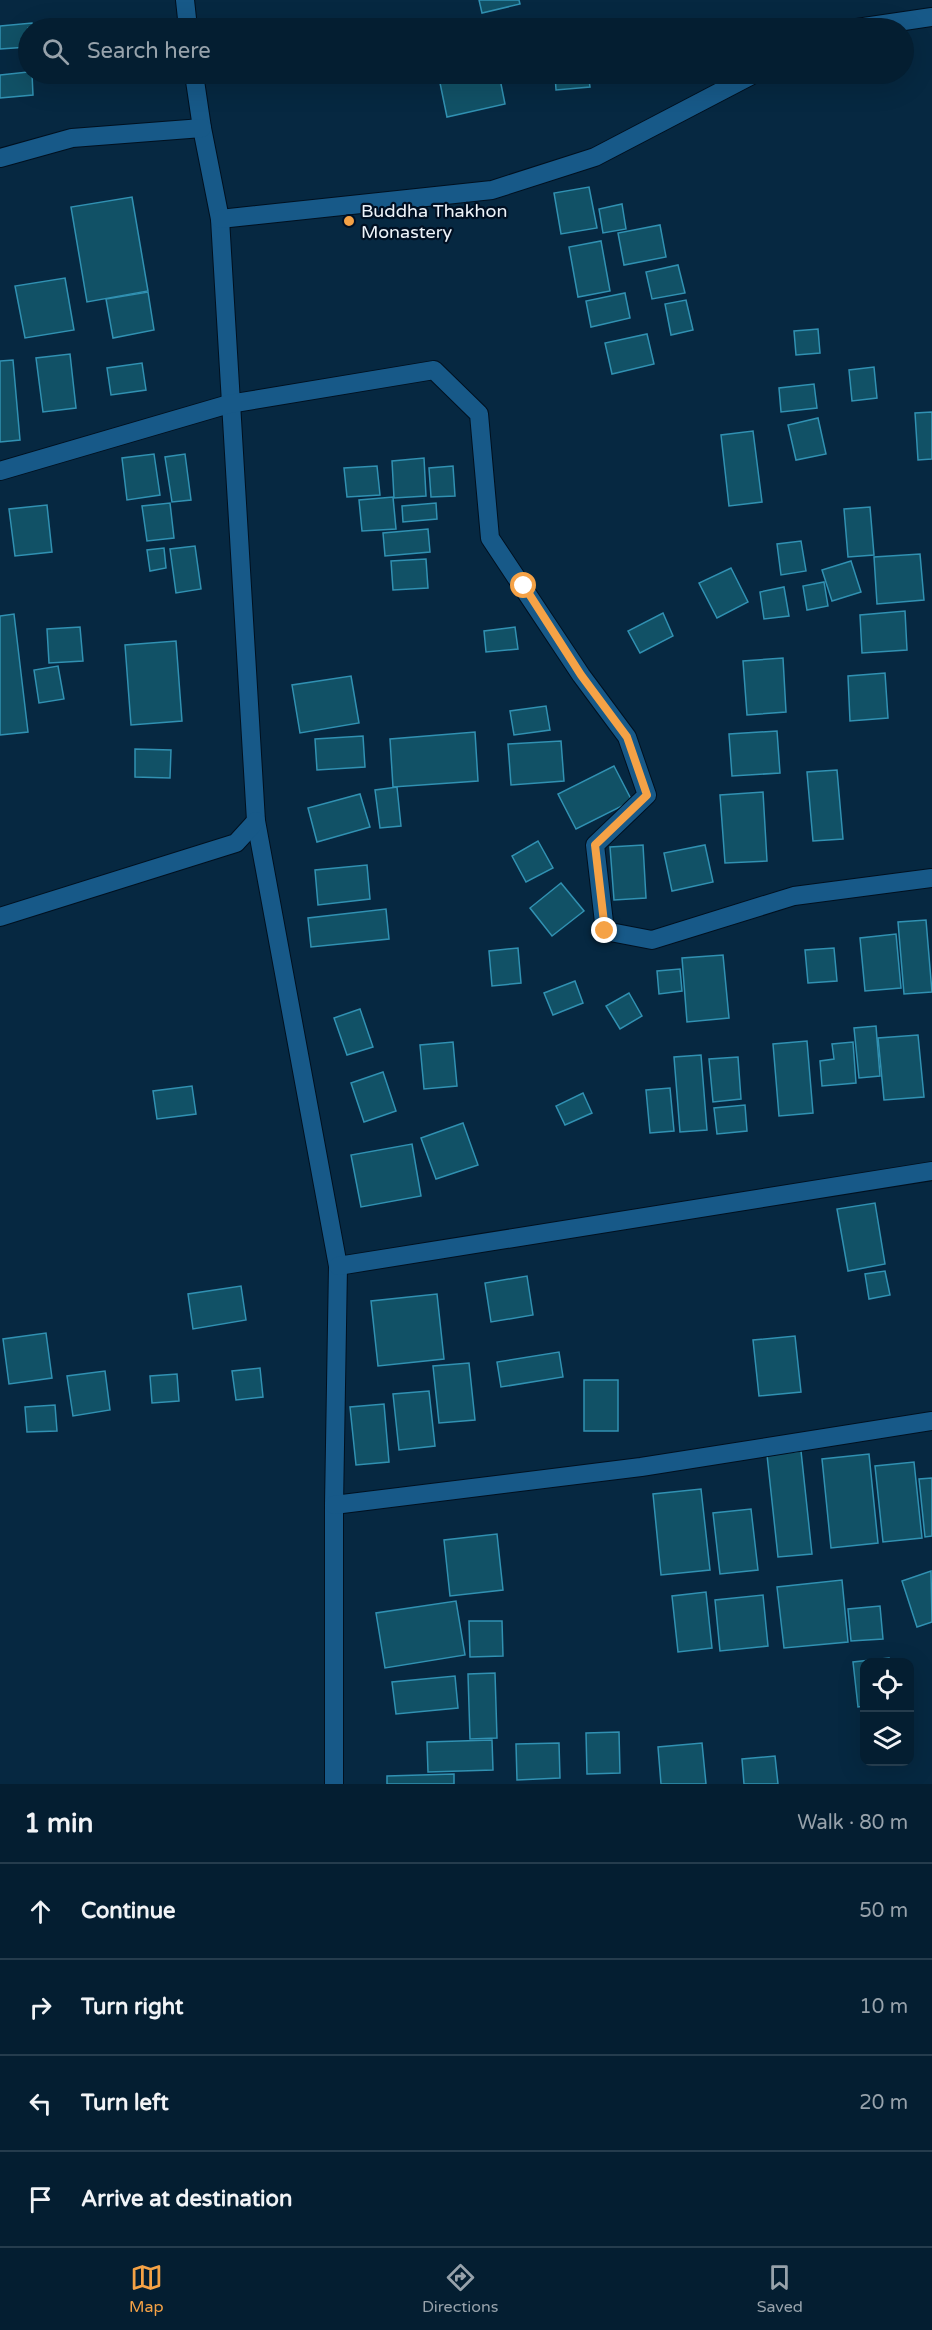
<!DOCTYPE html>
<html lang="en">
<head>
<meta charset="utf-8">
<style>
	:root { --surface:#041e31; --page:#0d2739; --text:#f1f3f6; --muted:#97a2ab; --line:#253c4d; --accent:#f5a246 }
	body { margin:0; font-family:"Varela Round",sans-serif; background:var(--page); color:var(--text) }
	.controls { position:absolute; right:18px; bottom:18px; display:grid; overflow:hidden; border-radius:12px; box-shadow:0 6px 24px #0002 }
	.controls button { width:54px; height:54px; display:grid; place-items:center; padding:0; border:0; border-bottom:2px solid var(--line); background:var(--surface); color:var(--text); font:30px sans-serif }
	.stop { position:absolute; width:18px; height:18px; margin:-14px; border:4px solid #f5a246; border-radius:50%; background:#fff }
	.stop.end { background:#f5a246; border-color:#fff; box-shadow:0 2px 6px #0008 }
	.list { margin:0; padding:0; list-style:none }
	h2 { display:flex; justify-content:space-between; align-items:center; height:78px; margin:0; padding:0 24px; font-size:26px }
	h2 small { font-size:20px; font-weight:400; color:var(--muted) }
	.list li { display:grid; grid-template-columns:39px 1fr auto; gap:18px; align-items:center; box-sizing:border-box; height:96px; padding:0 24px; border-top:2px solid var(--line) }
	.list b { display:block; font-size:22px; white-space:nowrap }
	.list em { font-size:20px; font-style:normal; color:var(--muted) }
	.icon { flex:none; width:33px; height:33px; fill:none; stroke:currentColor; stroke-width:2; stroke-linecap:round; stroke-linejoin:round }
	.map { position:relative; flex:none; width:932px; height:1784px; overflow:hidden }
	.search { position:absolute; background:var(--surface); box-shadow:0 6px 24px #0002; left:18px; right:18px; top:18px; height:66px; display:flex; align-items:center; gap:15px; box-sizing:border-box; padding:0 21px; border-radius:33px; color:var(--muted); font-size:22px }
	.sheet { height:462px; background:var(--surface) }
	nav { display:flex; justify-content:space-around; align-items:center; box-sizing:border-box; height:84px; border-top:2px solid var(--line); background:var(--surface); font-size:16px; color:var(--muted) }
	nav a { display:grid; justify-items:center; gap:3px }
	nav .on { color:var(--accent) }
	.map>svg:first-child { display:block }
</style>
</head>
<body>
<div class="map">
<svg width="932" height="1784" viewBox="0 0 932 1784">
	<rect width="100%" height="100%" fill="#062841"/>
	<g fill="#115166" stroke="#3191b2" stroke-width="1.5">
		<path d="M479,0H519L520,4L482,13Z"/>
		<path d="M32,23L33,28H28V47L0,49V26Z"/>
		<path d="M28,72L32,74L33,95L0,98V75Z"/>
		<path d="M484,74H499L505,104L447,117L440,83Z"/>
		<path d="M555,74H588L590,87L556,90Z"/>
		<path d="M589,187L597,228L561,234L554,193Z"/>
		<path d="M132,197L148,291L87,302L71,207Z"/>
		<path d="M622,204L626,229L603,233L599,209Z"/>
		<path d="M660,225L666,257L624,265L618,233Z"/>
		<path d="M601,241L610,291L578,297L569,247Z"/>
		<path d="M678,265L685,293L652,299L646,272Z"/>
		<path d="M65,278L74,330L25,338L15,286Z"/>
		<path d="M148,292L154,330L113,338L106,299Z"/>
		<path d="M625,293L630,318L591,327L586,301Z"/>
		<path d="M686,300L693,330L671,335L665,304Z"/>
		<path d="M818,329L820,353L796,355L794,331Z"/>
		<path d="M647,334L654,364L612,374L605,343Z"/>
		<path d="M70,354L76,408L43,412L36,358Z"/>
		<path d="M13,360L20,440L0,442V361Z"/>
		<path d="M142,363L146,390L111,395L107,368Z"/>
		<path d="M874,367L877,398L852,401L849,370Z"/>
		<path d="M814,384L817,408L781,412L779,388Z"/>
		<path d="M932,412V459L918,460L915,413Z"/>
		<path d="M818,418L826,454L796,460L788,425Z"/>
		<path d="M753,431L762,502L729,506L721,435Z"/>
		<path d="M154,454L160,495L127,500L122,458Z"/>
		<path d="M185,454L191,500L172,502L165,457Z"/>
		<path d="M424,458L426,496L394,498L392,461Z"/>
		<path d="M377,466L380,495L347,497L344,468Z"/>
		<path d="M453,466L455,496L431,497L429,468Z"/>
		<path d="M393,497L396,529L362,531L359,500Z"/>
		<path d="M170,503L174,538L147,541L142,506Z"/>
		<path d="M436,503L437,519L403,522L402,506Z"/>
		<path d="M47,505L52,552L15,556L9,509Z"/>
		<path d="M870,507L874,555L848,557L844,509Z"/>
		<path d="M428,529L430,552L385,556L383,533Z"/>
		<path d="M801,541L806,571L781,575L777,544Z"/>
		<path d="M195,546L201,589L176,593L170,549Z"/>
		<path d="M164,548L166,568L150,571L147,550Z"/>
		<path d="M920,554L924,600L877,604L874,557Z"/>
		<path d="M426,559L428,588L393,590L391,561Z"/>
		<path d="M851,561L861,592L832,601L822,570Z"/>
		<path d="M731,568L748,602L717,618L699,583Z"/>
		<path d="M824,582L828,606L807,610L803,586Z"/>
		<path d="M784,587L789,616L764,619L760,592Z"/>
		<path d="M905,611L907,650L862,653L860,615Z"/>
		<path d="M663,613L673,636L640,653L628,631Z"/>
		<path d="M14,614L28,732L0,735V616Z"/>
		<path d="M80,627L83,661L49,663L47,629Z"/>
		<path d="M515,627L518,649L486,652L484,631Z"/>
		<path d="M176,641L182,721L131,725L125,645Z"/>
		<path d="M783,658L786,712L747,715L743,661Z"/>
		<path d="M58,666L64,699L39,703L34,670Z"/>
		<path d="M885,673L888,718L850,721L848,676Z"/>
		<path d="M351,676L359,723L300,733L292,685Z"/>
		<path d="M546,706L550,730L514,735L510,711Z"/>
		<path d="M777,731L780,773L732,776L729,734Z"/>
		<path d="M475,732L478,781L393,787L390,739Z"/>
		<path d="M363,736L365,767L317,770L315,739Z"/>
		<path d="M561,741L564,781L511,785L508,744Z"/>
		<path d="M135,749L171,750L170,778L135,777Z"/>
		<path d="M614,766L632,801L576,829L558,794Z"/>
		<path d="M837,770L843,839L813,841L807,772Z"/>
		<path d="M397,787L401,826L380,828L375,790Z"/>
		<path d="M763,792L767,861L725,863L720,795Z"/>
		<path d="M360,794L370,827L317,842L308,808Z"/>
		<path d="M538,841L553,868L526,882L512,856Z"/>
		<path d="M643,845L646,898L614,900L610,847Z"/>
		<path d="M705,845L713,882L672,891L664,853Z"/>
		<path d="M367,865L370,899L318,905L315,870Z"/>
		<path d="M561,883L584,911L552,936L530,908Z"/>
		<path d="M386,909L389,939L311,947L308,918Z"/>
		<path d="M926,920L932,992L904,994L898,922Z"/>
		<path d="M896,934L901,988L865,991L860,938Z"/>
		<path d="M518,948L521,983L492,986L489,951Z"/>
		<path d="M834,948L837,981L808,983L805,950Z"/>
		<path d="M723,955L729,1018L687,1022L682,958Z"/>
		<path d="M680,969L682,991L659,994L657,971Z"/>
		<path d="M575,981L583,1003L553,1015L544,993Z"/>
		<path d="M629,993L642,1016L620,1029L606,1006Z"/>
		<path d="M360,1009L373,1047L347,1055L334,1018Z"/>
		<path d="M876,1026L880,1076L859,1078L854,1028Z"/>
		<path d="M918,1035L924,1097L884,1100L878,1038Z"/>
		<path d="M807,1041L813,1113L779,1116L773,1044Z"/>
		<path d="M453,1042L457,1086L424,1089L420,1045Z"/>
		<path d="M853,1042L856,1083L822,1086L820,1061L834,1059L832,1044Z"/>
		<path d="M701,1055L707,1130L680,1132L674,1057Z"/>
		<path d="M738,1057L741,1099L713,1102L709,1059Z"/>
		<path d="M383,1072L396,1111L364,1122L351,1083Z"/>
		<path d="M192,1086L196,1114L157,1119L153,1091Z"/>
		<path d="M670,1088L674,1131L650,1133L646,1090Z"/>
		<path d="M583,1093L592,1113L565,1125L556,1106Z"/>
		<path d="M745,1105L747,1131L717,1134L714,1108Z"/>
		<path d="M463,1123L478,1165L436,1179L421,1138Z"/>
		<path d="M412,1144L421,1196L361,1207L351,1155Z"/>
		<path d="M875,1203L885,1264L848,1271L837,1209Z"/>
		<path d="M885,1271L890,1295L869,1299L865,1274Z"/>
		<path d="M527,1276L533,1315L491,1322L485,1283Z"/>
		<path d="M241,1286L246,1320L193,1329L188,1294Z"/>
		<path d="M437,1294L444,1359L378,1366L371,1301Z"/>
		<path d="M46,1333L52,1378L9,1384L3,1339Z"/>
		<path d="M795,1336L801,1392L759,1396L753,1340Z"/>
		<path d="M559,1352L563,1377L501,1387L497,1362Z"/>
		<path d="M469,1363L475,1420L439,1423L433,1366Z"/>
		<path d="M260,1368L263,1397L236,1400L232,1371Z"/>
		<path d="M105,1371L110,1410L73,1416L67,1376Z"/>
		<path d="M177,1374L179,1401L152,1403L150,1376Z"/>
		<rect x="584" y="1380" width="34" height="51"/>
		<path d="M429,1391L435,1446L399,1450L393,1394Z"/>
		<path d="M384,1404L389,1462L356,1465L350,1407Z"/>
		<path d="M55,1405L57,1431L27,1432L25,1407Z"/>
		<path d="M801,1451L812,1554L778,1557L767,1455Z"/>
		<path d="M869,1454L878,1543L831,1548L822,1459Z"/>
		<path d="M914,1462L922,1538L883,1542L875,1466Z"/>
		<path d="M932,1478V1536L925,1537L919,1479Z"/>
		<path d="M701,1489L710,1570L661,1575L653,1494Z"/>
		<path d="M751,1509L758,1570L720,1574L713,1513Z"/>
		<path d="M497,1534L503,1590L450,1596L444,1540Z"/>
		<path d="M931,1571L932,1622L917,1627L902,1581Z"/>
		<path d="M842,1580L848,1642L784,1648L777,1587Z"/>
		<path d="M706,1592L712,1648L678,1652L672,1596Z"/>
		<path d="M763,1595L768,1646L720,1651L715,1600Z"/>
		<path d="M456,1601L465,1655L385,1668L376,1613Z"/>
		<path d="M880,1606L883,1639L851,1641L848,1609Z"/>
		<path d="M469,1621H502L503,1656L470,1657Z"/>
		<path d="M889,1658V1662H864V1706L858,1707L853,1662Z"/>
		<path d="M495,1673L497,1738L470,1739L468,1674Z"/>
		<path d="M455,1676L458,1708L396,1714L392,1682Z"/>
		<path d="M619,1732L620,1773L587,1774L586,1733Z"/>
		<path d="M492,1740L493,1770L428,1772L427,1742Z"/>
		<path d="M559,1743L560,1778L517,1780L516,1744Z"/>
		<path d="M702,1743L706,1784H661L658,1747Z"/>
		<path d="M775,1756L778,1784H744L742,1759Z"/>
		<path d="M454,1774V1784H387V1776Z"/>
	</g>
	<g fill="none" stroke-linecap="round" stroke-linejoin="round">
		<defs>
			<g id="minor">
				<path d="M185,0L188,28"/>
				<path d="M857,28L932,17"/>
				<path d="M194,74L202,128L220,219L256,821L338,1266L334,1505V1784"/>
				<path d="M0,158L72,138L202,128"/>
				<path d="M220,219L492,190L595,157L754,74"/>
				<path d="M0,471L229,404L434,370L479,414L490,538L581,675L627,737L647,795L595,845L605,931L652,940L794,896L932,878"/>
				<path d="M0,917L236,843L256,821"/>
				<path d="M338,1266L932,1171"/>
				<path d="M334,1505L641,1467L932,1421"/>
			</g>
		</defs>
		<use href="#minor" stroke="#01101f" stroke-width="20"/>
		<use href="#minor" stroke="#175988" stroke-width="18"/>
	</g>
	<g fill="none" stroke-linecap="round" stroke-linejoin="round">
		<path stroke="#f5a246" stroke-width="8" d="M524,586L581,675L627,737L647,795L595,845L605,931"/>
	</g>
	<circle fill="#f5a246" stroke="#001023" stroke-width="2" cx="349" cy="221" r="6"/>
	<g text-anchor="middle" stroke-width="4.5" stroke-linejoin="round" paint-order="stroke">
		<g font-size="18" fill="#edf3f9" stroke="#001023" text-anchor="start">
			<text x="361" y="217">Buddha Thakhon<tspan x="361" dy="21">Monastery</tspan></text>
		</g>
	</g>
</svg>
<div class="controls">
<button><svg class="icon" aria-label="locate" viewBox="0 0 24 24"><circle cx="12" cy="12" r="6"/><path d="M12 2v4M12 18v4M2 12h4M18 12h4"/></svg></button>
<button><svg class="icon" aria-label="layers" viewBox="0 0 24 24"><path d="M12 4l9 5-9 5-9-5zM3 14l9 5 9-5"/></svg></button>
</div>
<div class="stop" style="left:524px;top:586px"></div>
<div class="stop end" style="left:605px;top:931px"></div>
<div class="search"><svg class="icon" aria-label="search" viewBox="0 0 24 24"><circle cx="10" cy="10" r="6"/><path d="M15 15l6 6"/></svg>Search here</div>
</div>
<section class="sheet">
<h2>1 min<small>Walk · 80 m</small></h2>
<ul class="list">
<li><svg class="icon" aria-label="ahead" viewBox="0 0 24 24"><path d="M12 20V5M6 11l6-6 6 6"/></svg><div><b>Continue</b></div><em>50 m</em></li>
<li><svg class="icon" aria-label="right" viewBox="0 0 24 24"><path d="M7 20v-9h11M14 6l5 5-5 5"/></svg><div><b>Turn right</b></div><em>10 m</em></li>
<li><svg class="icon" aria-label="left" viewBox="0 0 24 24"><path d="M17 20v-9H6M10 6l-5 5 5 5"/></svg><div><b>Turn left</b></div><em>20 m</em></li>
<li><svg class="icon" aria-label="arrive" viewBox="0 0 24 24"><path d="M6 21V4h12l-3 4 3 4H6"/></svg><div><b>Arrive at destination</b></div></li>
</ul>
</section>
<nav>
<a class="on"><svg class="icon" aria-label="map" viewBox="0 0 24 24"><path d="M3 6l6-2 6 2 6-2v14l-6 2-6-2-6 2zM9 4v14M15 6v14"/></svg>Map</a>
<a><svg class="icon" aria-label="directions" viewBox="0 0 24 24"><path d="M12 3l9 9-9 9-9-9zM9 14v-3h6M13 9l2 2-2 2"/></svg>Directions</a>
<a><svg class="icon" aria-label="saved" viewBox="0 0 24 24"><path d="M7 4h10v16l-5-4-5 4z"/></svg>Saved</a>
</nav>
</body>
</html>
